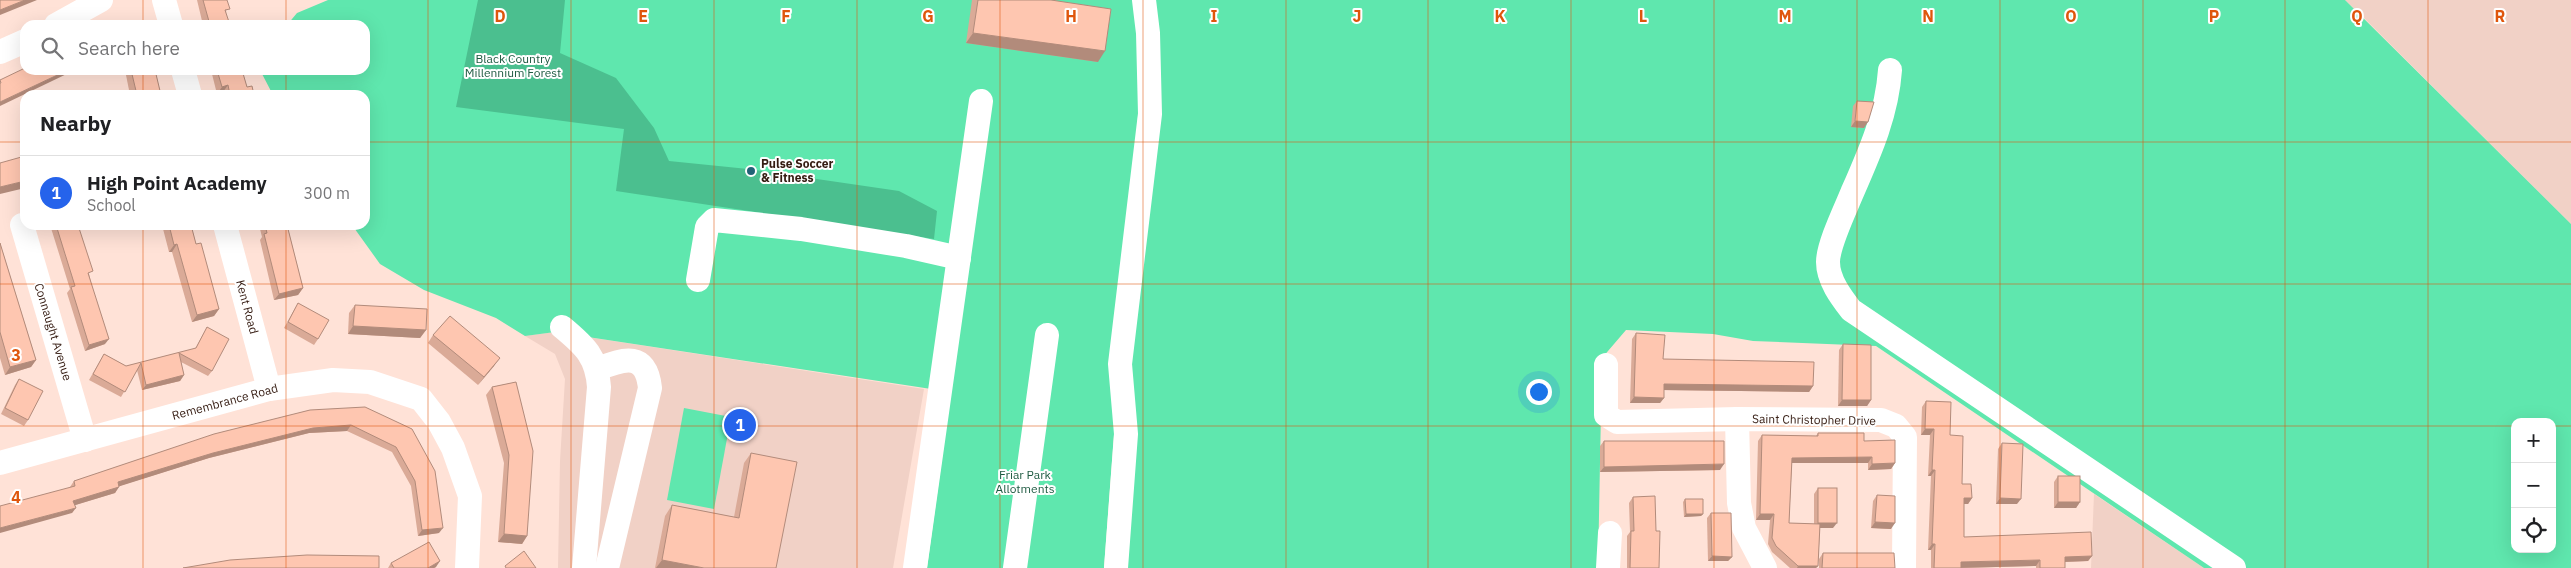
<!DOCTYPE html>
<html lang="en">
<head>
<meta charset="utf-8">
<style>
	:root { --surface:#fff; --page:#f2f2f2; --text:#202124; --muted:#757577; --line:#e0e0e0; --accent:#2563eb }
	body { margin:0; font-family:"IBM Plex Sans",sans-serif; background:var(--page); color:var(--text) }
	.controls { position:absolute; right:15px; bottom:15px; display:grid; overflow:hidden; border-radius:10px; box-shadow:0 5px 20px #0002 }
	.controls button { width:45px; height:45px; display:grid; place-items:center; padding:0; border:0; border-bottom:1px solid var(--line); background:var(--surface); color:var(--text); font:25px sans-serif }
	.you { position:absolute; left:1538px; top:391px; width:18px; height:18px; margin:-12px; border:4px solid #fff; border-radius:50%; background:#1a73e8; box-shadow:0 0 0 8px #1a73e833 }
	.badge { display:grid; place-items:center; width:32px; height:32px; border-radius:50%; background:var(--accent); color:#fff; font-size:16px; font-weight:700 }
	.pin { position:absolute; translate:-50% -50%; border:2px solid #fff; box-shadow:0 1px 5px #0006 }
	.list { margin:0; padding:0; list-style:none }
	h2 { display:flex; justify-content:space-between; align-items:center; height:65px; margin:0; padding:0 20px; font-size:21px }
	h2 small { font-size:16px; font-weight:400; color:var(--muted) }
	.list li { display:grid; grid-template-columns:32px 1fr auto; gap:15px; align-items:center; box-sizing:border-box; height:75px; padding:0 20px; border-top:1px solid var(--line) }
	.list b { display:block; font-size:19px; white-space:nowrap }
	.list p { margin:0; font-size:16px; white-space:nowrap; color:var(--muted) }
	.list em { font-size:16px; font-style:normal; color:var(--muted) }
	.icon { flex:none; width:28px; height:28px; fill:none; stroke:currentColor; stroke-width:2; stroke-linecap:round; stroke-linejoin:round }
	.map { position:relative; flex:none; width:2571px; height:568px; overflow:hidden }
	.search { position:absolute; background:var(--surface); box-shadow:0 5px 20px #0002; left:20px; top:20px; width:350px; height:55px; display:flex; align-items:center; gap:12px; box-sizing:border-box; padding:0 18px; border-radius:15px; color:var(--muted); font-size:19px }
	.panel { position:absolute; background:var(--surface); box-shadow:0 5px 20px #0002; left:20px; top:90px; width:350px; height:140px; border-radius:15px }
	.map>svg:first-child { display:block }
</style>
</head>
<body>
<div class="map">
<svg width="2571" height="568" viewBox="0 0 2571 568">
	<rect width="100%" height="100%" fill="#ffe2d7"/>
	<g fill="#f1d1c6">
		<path d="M2345,0H2571V224L2363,17Z"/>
		<path d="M555,332L924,389L893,568H558L560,461L565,379L555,354L525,336Z"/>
		<path d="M2094,494L2204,568H2091Z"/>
	</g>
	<g fill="#5fe7ae" fill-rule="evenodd">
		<path d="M328,0H1140L1144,36L1104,568H927L951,392L555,332L525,336L496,318L424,290L380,264L352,225H365V95H273L260,70H365V25H287L297,13Z"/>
		<path d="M1149,0H2345L2571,224V568H2204L1876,346L1753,341L1713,334L1626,330L1602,358L1598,568H1125L1127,364ZM2515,422H2552V549H2515Z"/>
		<path d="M684,408L731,417L714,509L667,500Z"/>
	</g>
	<path fill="#4bbf8f" d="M478,0H565L560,53L616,78L654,128L669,161L748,169L899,191L937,211L934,239L616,191L624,129L456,107Z"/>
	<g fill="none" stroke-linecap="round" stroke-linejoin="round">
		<g stroke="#fff" stroke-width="24">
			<path d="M164,0L171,25"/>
			<path d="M56,25L101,0"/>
			<path d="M0,52L25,41"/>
			<path d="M183,70L190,95"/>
			<path d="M1890,70C1887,114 1870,152 1852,193C1845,210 1828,245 1828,262C1828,280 1841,297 1851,310L2234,568"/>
			<path d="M22,225L85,440"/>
			<path d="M225,225L269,389"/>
			<path d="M698,280L707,227L714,220L801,229L906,246L959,258"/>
			<path d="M562,327C585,346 597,357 599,387L584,568"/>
			<path d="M1606,365V415L1617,422L1737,419"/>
			<path d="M598,369C625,358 646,352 650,388L607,568"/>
			<path d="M0,463L269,389L333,380L370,382L421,399L439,422L453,448L470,496L467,568"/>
			<path d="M915,568L981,101"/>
			<path d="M1015,568L1047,335"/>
			<path d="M1116,568L1126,434L1120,364L1150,114L1148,33L1144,0"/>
			<path d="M1608,568L1610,533"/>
			<path d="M1765,568L1744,528L1739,503L1737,419L1881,420L1896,426L1905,437L1904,568"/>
		</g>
	</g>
	<g fill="#daaa97">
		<path d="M197,0H227L226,14L229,25H203Z"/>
		<path d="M972,0H1051L1098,62L966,43Z"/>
		<path d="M125,70H155L161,95H130Z"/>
		<path d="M211,70H242L247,87L254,95H224L223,92L217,94Z"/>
		<path d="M1857,101L1864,128L1851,127L1853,106Z"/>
		<path d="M53,225H78L105,344L85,351L67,293L70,289L51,228Z"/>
		<path d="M162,225H191L196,244L219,309L214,316L192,322L172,252H169Z"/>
		<path d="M259,225H287L303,288L298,295L274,300L260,240L262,237Z"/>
		<path d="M0,243L36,360L31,367L5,375L0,358Z"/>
		<path d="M298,303L318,339L314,345L284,328Z"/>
		<path d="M355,305L426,330L420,338L348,334L349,313Z"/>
		<path d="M207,327L212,371L208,376L181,362L184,375L180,381L142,390L137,370L121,397L89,380L104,354L126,366L195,349Z"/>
		<path d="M1636,333L1663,359L1813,386L1809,392L1664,390V398L1660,403H1630L1632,339Z"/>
		<path d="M433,335L494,366L478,385L428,343Z"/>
		<path d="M1843,344L1871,400L1867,406H1838L1839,350Z"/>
		<path d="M19,379L28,420L24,426L1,414L15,385Z"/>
		<path d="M516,382L527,536L522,544L498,542L504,463L486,395L492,387Z"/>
		<path d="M1926,401L1950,435L1962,484L1972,498L1968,504H1964V537L2092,556L2088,561L2065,562V568H2036V566L1961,568H1931V550H1928L1931,476H1928L1930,435H1921L1922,407Z"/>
		<path d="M310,410L412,429L439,533L418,536L411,486L392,452L347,431L309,433L209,458L119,486L115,493L75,505L72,513L70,487L74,481Z"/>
		<path d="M1818,433L1864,441L1895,463L1891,469L1868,470V463H1792L1789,523L1814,524V494L1818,488L1833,528H1820L1818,566L1816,568H1790L1772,552L1768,544L1770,520H1756L1758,441L1762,435L1816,436Z"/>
		<path d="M1604,441L1720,470L1600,472V446Z"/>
		<path d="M2002,443L2017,504H1996L1998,449Z"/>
		<path d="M751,453L776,568H655L665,516L672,505L734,517L744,463Z"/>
		<path d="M2058,476L2080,502L2076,508H2054V482Z"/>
		<path d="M1877,495L1891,529L1871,528L1873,501Z"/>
		<path d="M1633,497L1656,531L1659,568H1627V536L1630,532L1629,503Z"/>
		<path d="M1685,499L1703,514L1701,516L1684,517L1683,502Z"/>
		<path d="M1711,513L1732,557L1728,561H1708L1707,518Z"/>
		<path d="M1823,553L1895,568H1819V559Z"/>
		<path d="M391,563L436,567L434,568H388Z"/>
	</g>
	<g fill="#b28b7b">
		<path d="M25,0H37L0,15V10Z"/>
		<path d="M973,33L1105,51L1098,62L966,43Z"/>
		<path d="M68,70H75L0,106V102Z"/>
		<path d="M228,85L223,92L217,94L222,87Z"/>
		<path d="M1855,121L1868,122L1864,128L1851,127Z"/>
		<path d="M25,181V188L0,194V187Z"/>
		<path d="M177,244L172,252H169L174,245Z"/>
		<path d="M303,288L298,295L274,300L279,294Z"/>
		<path d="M219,309L214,316L192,322L197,315Z"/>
		<path d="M353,326L426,330L420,338L348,334Z"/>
		<path d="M109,339L105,344L85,351L89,345Z"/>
		<path d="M500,358L494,366L478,385L484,377Z"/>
		<path d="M36,360L31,367L5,375L10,367Z"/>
		<path d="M184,375L180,381L142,390L146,385Z"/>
		<path d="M1664,384L1813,386L1809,392L1660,390Z"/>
		<path d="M1634,397L1664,398L1660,403H1630Z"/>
		<path d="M1842,400H1871L1867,406H1838Z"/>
		<path d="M351,425L347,431L309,433L209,458L114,488L118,482L213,453L313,428Z"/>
		<path d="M1925,429H1934L1930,435H1921Z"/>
		<path d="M1872,457L1868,463H1788L1792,458Z"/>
		<path d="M1895,463L1891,469L1868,470L1872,464Z"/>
		<path d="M1724,464L1720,470L1600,472L1604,467Z"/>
		<path d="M1932,470H1935L1931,476H1928Z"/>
		<path d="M119,487L115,493L69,507L73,501Z"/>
		<path d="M1964,498H1972L1968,504H1960Z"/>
		<path d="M2000,498L2021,499L2017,504H1996Z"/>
		<path d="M2058,502H2080L2076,508H2054Z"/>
		<path d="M76,508L72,513L0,533V528Z"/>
		<path d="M1686,514H1703L1701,516L1684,517Z"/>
		<path d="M1760,514H1774L1770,520H1756Z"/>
		<path d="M1875,522L1895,523L1891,529L1871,528Z"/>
		<path d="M1818,523H1837L1833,528H1814Z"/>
		<path d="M443,528L439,533L418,536L422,530Z"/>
		<path d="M504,534L527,536L522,544L498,542Z"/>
		<path d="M1932,544H1935L1931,550H1928Z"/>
		<path d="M1712,556L1732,557L1728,561H1708Z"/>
		<path d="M2092,556L2088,561L2061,562L2065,557Z"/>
		<path d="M662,560L704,568H656Z"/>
		<path d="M2040,560L2036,566L1957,568L1961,562Z"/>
		<path d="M440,561L436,567L434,568H428Z"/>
		<path d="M1798,566H1818L1816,568H1797Z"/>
	</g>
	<g fill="#fec6b0" stroke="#b28b7b">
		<path d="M0,0H25L0,10Z"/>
		<path d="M203,0H227L230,9L225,10L230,25H210Z"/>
		<path d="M978,0H1051L1111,9L1105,51L973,33Z"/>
		<path d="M25,68V70H68L0,102V83H1L0,80Z"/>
		<path d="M131,70H155L161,95H137Z"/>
		<path d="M217,70H242L247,87L252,86L254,95H230L228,85L222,87Z"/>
		<path d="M1857,101L1874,102L1868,122L1855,121Z"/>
		<path d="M25,156V181L0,187V163Z"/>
		<path d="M56,225H78L93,271L88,273L109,339L89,345L71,287L75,286Z"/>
		<path d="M169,225H191L196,244L201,243L219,309L197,315L177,244L174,245Z"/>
		<path d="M265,225H287L303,288L279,294L264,234L267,233Z"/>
		<path d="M0,243L36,360L10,367L0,332Z"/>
		<path d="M298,303L329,320L318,339L288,322Z"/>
		<path d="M355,305L427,309L426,330L353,326Z"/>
		<path d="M450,316L500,358L484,377L433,335Z"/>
		<path d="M207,327L229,339L212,371L179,353L184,375L146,385L141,363L125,392L93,374L104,354L126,366L196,348Z"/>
		<path d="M1636,333L1665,335L1663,359L1814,362L1813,386L1664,384V398L1634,397Z"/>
		<path d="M1843,344L1871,345V400H1842Z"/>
		<path d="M19,379L43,391L28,420L5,408Z"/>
		<path d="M516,382L533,451L527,536L504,534L509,455L492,387Z"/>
		<path d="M1926,401L1951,402L1950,435L1963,436L1962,484H1971L1972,498H1964V537L2091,532L2092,556L2065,557V568H2040V560L1961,562V568H1934L1935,544H1932L1935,470H1932L1934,429H1925Z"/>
		<path d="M365,407L412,429L435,471L443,528L422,530L415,481L396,447L351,425L313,428L213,453L118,482L119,487L73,501L76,508L0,528V506L75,486L74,481L214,434L310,410Z"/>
		<path d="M1818,433H1864V441L1895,440V463L1872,464V457L1792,458L1789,523L1820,524L1818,566H1798L1776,546L1772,538L1774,514H1760L1762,435L1818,436Z"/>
		<path d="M1604,441H1724V464L1604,467Z"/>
		<path d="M2002,443L2023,444L2021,499L2000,498Z"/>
		<path d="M751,453L797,462L776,568H704L662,560L672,505L739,518Z"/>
		<rect x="2058" y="476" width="22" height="26"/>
		<rect x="1818" y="488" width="19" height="35"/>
		<path d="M1877,495L1895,496V523L1875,522Z"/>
		<path d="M1655,496L1656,531H1660L1659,568H1630L1631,531H1634L1633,497Z"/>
		<path d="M1685,499H1703V514H1686Z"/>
		<path d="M1711,513H1731L1732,557L1712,556Z"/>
		<path d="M429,542L440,561L428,568H394L391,563Z"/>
		<path d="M524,551L536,568H506L505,566Z"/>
		<path d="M1823,553H1894L1895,568H1822Z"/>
		<path d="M307,555L379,556V568H183L230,560Z"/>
	</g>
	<path fill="none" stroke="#df560c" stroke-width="1" stroke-opacity="0.55" d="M143,0V25M286,0V25M428,0V568M571,0V568M714,0V568M857,0V568M1000,0V568M1143,0V568M1286,0V568M1428,0V568M1571,0V568M1714,0V568M1857,0V568M2000,0V568M2143,0V568M2285,0V568M2428,0V568M143,70V95M286,70V95M0,142H25M365,142H2571M143,225V568M286,225V568M0,284H2571M0,426H2515M2552,426H2571"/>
	<circle fill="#216276" stroke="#fff" stroke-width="2" cx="751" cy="171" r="5"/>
	<g text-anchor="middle" stroke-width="4" stroke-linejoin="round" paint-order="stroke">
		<g font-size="12" fill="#1f5b42" stroke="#fff">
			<text x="513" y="63">Black Country<tspan x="513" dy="14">Millennium Forest</tspan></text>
			<text x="1025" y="479">Friar Park<tspan x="1025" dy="14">Allotments</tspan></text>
		</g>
		<g font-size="12" font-weight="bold" fill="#351c12" stroke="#fff" text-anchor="start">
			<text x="761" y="168">Pulse Soccer<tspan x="761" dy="14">&amp; Fitness</tspan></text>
		</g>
		<g font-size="12" fill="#351c12" stroke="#fff">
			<text transform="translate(247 307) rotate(75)" y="4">Kent Road</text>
			<text transform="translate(53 332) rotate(73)" y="4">Connaught Avenue</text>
			<text transform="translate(225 402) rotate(-15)" y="4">Remembrance Road</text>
			<text transform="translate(1814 420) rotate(1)" y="4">Saint Christopher Drive</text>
		</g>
	</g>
	<g font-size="16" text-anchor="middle" font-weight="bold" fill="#df560c" stroke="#fff" stroke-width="4" stroke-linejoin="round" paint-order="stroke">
		<text x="500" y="22">D</text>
		<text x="643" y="22">E</text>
		<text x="786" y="22">F</text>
		<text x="928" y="22">G</text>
		<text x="1071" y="22">H</text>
		<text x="1214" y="22">I</text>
		<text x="1357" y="22">J</text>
		<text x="1500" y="22">K</text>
		<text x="1643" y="22">L</text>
		<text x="1785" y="22">M</text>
		<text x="1928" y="22">N</text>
		<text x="2071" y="22">O</text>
		<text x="2214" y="22">P</text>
		<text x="2357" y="22">Q</text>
		<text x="2500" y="22">R</text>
		<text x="16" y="361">3</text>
		<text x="16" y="503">4</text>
	</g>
</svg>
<div class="controls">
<button>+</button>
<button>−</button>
<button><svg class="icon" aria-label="locate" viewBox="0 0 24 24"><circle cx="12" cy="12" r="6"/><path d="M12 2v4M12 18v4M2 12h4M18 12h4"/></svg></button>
</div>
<div class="you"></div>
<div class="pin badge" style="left:740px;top:425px">1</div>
<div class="search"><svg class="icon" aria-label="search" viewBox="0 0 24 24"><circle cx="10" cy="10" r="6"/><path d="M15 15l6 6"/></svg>Search here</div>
<section class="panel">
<h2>Nearby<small></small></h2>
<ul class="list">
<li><span class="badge">1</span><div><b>High Point Academy</b><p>School</p></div><em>300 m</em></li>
</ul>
</section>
</div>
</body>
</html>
